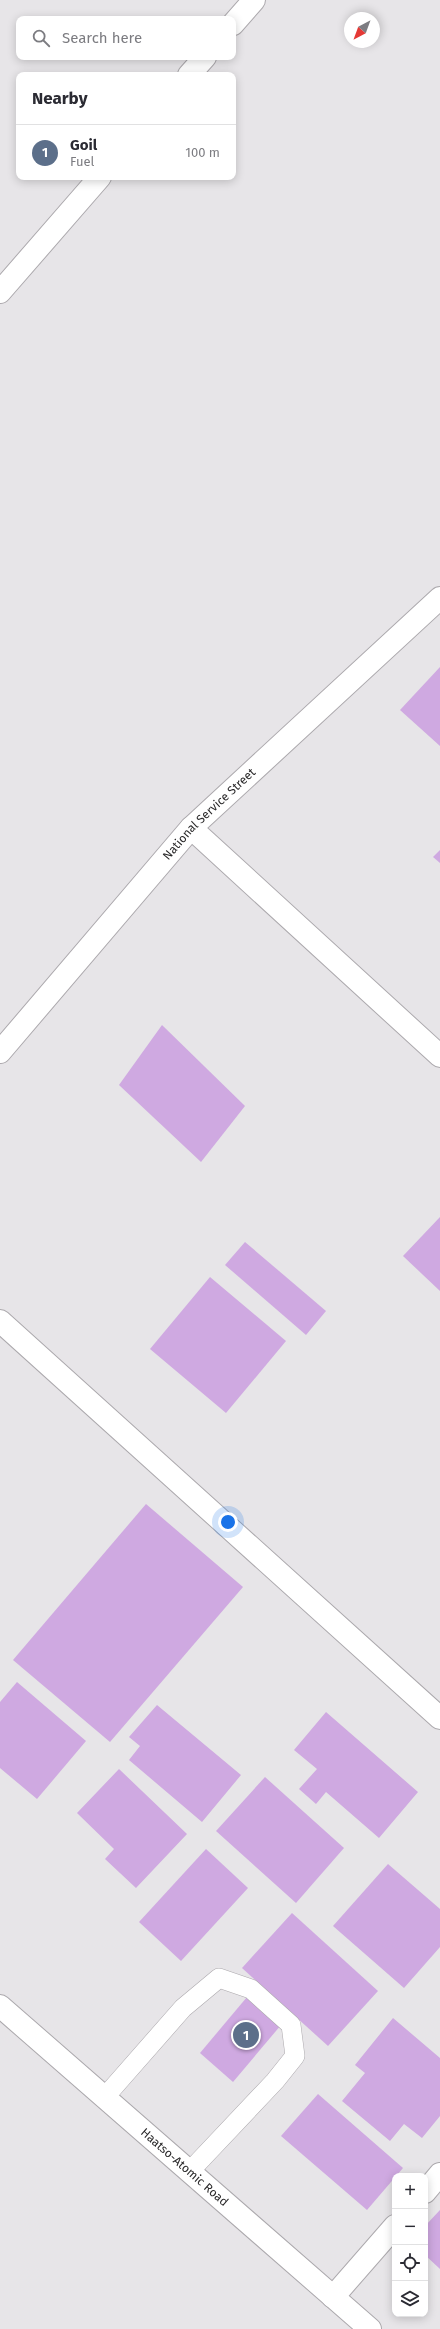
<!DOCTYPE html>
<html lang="en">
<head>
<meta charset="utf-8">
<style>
	:root { --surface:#fff; --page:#f7f7f7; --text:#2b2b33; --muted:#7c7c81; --line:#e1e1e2; --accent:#4a8521 }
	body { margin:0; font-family:"Fira Sans",sans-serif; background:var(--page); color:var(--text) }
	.controls { position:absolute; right:12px; bottom:12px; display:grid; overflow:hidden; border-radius:8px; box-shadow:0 2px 10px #0003 }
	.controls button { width:36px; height:36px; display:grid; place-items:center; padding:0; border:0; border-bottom:1px solid var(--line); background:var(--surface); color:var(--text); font:20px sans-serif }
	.compass { position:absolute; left:344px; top:12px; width:36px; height:36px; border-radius:50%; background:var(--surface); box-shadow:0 2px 10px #0003; rotate:221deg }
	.you { position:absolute; left:228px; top:1522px; width:14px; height:14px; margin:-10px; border:3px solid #fff; border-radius:50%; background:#1a73e8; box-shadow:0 0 0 6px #1a73e833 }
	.badge { display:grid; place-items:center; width:26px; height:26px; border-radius:50%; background:var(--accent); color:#fff; font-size:13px; font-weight:700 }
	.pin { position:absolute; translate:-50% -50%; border:2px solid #fff; box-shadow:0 1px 4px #0006 }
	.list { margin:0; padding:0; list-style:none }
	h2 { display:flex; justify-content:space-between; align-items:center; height:52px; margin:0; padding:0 16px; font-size:17px }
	h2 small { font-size:13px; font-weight:400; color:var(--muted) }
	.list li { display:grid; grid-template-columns:26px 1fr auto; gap:12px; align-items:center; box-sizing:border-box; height:56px; padding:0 16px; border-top:1px solid var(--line) }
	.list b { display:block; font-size:15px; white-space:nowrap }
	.list p { margin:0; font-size:13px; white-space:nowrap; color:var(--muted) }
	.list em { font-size:13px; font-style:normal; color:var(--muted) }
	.icon { flex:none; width:22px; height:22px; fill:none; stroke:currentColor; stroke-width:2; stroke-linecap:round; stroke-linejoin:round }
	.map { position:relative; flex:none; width:440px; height:2329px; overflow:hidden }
	.search { position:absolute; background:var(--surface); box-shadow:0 2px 10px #0003; left:16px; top:16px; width:220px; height:44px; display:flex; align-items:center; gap:10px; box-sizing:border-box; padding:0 14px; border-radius:8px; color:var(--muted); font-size:15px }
	.panel { position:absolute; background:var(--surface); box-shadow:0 2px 10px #0003; left:16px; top:72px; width:220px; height:108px; border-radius:8px }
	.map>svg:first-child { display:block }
</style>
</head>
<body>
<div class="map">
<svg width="440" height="2329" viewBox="0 0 440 2329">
	<rect width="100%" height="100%" fill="#e7e5e8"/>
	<g fill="#cfa9e1">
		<path d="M440,667V746L400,710Z"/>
		<path d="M440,850V863L433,857Z"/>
		<path d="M162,1025L245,1106L201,1162L119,1085Z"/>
		<path d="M440,1217V1291L403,1256Z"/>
		<path d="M245,1242L326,1311L306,1335L225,1265Z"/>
		<path d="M210,1277L286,1341L226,1413L150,1349Z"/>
		<path d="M146,1504L243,1587L110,1742L13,1660Z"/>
		<path d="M17,1682L86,1741L37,1799L0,1768V1702Z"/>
		<path d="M157,1705L241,1775L202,1822L129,1760L140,1746L129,1737Z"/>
		<path d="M326,1712L418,1792L379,1838L326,1792L316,1804L299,1789L317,1769L294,1750Z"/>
		<path d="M119,1769L187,1834L136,1888L105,1859L114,1849L77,1813Z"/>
		<path d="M265,1777L344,1848L296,1903L216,1831Z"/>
		<path d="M206,1849L248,1888L181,1961L139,1922Z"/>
		<path d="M388,1864L440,1909V1947L404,1988L333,1926Z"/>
		<path d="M292,1913L378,1991L328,2046L242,1968Z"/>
		<path d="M247,1997L281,2025L233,2082L200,2053Z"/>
		<path d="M393,2018L440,2058V2116L422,2138L404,2124L390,2141L342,2101L365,2073L355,2065Z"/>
		<path d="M318,2094L403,2168L367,2210L281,2136Z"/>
		<path d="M440,2210V2269L425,2255V2226Z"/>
	</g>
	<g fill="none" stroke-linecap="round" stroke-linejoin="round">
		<defs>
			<path id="lane" d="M104,2098L183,2008L219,1978L251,1989L291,2025L295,2056L275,2081L190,2171"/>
			<g id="street">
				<path d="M233,24L254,0"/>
				<path d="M189,75L205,57"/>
				<path d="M0,292L100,177"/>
				<path d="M191,828L440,1056"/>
				<path id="s1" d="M0,1052L191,828L440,598"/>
				<path d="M0,1321L440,1718"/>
				<path d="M425,2192L440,2174"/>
				<path d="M333,2297L395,2226"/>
			</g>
			<g id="secondary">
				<path id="s2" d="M0,2006L370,2329"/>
			</g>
		</defs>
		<use href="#lane" stroke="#aca9ad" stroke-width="20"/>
		<use href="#street" stroke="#aca9ad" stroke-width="24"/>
		<use href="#secondary" stroke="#aca9ad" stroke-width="24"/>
		<use href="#lane" stroke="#fff" stroke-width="19"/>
		<use href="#street" stroke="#fff" stroke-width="22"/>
		<use href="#secondary" stroke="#fff" stroke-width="22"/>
	</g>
	<g text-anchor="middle" stroke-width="3" stroke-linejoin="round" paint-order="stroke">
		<g font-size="12" fill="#2a292a" stroke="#f4f2f6">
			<text dy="4" stroke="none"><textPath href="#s1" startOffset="317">National Service Street</textPath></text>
			<text dy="4" stroke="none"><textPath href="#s2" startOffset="245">Haatso-Atomic Road</textPath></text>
		</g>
	</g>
</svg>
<div class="controls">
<button>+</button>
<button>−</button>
<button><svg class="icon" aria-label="locate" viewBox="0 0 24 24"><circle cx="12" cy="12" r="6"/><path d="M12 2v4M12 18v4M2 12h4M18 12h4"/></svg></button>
<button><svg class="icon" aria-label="layers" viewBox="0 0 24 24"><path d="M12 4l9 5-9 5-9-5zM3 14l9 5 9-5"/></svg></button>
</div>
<svg class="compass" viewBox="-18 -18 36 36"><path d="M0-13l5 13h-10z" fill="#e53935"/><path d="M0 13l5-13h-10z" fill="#7c7c81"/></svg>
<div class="you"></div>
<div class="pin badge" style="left:246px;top:2035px;background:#5c6f8a">1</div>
<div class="search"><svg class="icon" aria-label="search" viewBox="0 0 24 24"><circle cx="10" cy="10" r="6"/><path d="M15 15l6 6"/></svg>Search here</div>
<section class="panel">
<h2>Nearby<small></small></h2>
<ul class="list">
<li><span class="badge" style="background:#5c6f8a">1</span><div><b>Goil</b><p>Fuel</p></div><em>100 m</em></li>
</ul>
</section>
</div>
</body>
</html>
